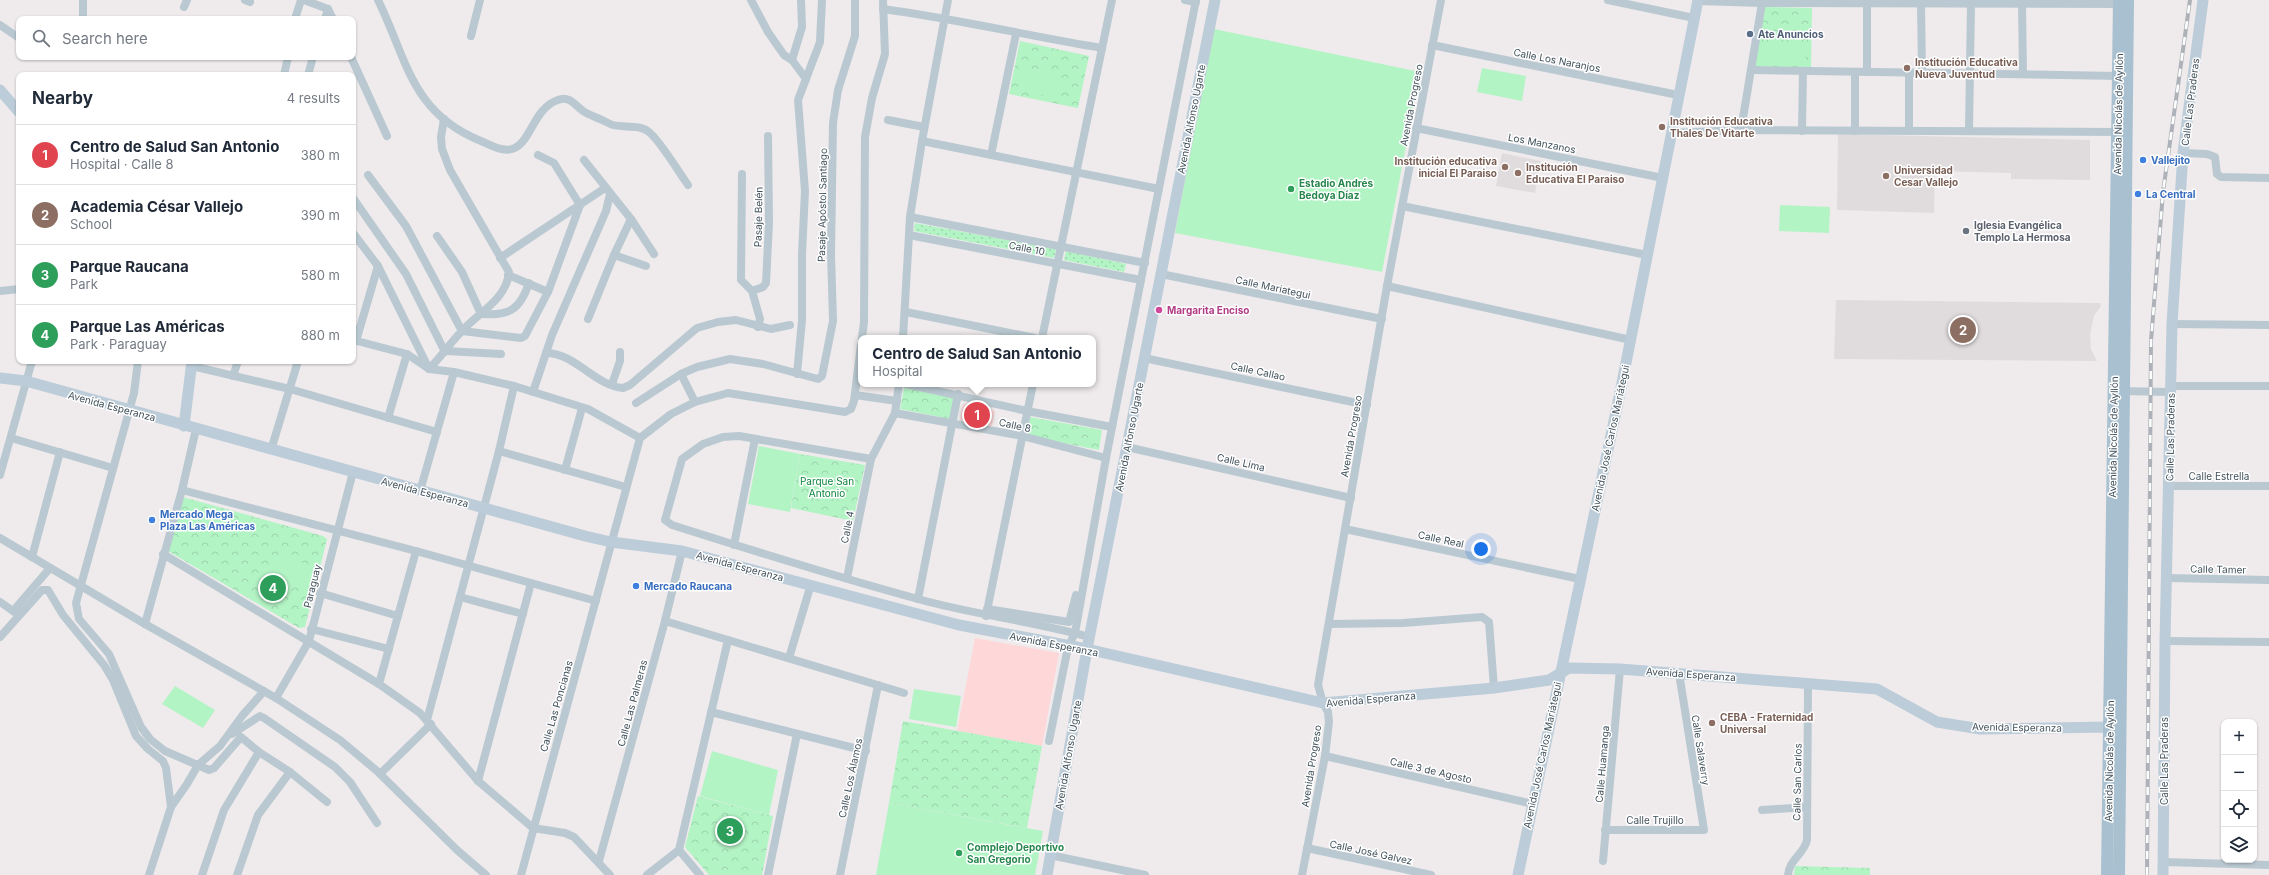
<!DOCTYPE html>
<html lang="en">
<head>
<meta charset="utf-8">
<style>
	:root { --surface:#fff; --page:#f2f2f3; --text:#1f2937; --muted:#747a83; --line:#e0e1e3; --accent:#0385f2 }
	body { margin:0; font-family:Inter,sans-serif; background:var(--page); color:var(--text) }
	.controls { position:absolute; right:12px; bottom:12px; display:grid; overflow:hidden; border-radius:8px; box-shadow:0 1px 3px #0004 }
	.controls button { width:36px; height:36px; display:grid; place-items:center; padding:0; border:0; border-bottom:1px solid var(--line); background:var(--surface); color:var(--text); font:20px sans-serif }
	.you { position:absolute; left:1481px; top:549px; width:14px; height:14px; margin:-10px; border:3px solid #fff; border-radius:50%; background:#1a73e8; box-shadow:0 0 0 6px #1a73e833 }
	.badge { display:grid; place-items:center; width:26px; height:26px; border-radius:50%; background:var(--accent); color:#fff; font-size:13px; font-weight:700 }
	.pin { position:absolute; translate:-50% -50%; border:2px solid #fff; box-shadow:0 1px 4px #0006 }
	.popup { position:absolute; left:858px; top:335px; width:238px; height:52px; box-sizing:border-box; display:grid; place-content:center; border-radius:8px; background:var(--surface); filter:drop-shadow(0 1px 3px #0005); font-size:13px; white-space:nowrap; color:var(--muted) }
	.popup b { font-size:15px; color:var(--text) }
	.popup::after { content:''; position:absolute; left:50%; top:100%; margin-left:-8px; border:8px solid transparent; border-top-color:var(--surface) }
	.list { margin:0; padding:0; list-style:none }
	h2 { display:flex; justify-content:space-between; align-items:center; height:52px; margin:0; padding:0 16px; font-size:17px }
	h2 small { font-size:13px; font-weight:400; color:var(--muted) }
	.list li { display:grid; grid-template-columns:26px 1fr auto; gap:12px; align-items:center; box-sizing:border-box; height:60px; padding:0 16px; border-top:1px solid var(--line) }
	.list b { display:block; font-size:15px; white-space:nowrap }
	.list p { margin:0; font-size:13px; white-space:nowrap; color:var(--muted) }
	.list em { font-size:13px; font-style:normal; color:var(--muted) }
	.icon { flex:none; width:22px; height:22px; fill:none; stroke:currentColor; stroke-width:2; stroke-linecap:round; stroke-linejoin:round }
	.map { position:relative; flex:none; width:2269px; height:875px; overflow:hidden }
	.search { position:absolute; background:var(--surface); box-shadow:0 1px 3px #0004; left:16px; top:16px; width:340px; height:44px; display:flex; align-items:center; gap:10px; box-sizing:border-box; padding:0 14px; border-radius:8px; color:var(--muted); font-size:15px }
	.panel { position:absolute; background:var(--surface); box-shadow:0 1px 3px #0004; left:16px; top:72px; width:340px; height:292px; border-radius:8px }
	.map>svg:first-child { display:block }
</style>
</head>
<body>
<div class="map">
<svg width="2269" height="875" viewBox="0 0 2269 875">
	<defs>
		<pattern id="grass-dots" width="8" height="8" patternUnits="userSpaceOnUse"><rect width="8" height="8" fill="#b3f4c5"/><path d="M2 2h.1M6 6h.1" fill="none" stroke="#9bd3ac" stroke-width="1.8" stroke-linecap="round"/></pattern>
		<pattern id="park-crowns" width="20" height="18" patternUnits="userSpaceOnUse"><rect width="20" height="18" fill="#b3f4c5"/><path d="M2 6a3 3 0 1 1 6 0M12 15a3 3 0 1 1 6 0" fill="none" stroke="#9bd3ac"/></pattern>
	</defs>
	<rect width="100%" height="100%" fill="#efebec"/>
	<g fill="#e0dcde">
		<path d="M1838,134L2090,140V180L2011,179V173L1935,171L1934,213L1837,210Z"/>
		<path d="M1502,153L1541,161L1535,193L1496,186Z"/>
		<path d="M1836,300L2100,303L2101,306L2094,316L2090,335L2091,349L2097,361L1834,359Z"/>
	</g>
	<g fill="#fed7d8">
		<path d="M963,404L995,411L992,426L960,420Z"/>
		<path d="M975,638L1059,653L1042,746L957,731Z"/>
	</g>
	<g fill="url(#grass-dots)">
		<path d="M915,223L1056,249L1054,258L914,231Z"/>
		<path d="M1066,251L1126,264L1124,272L1064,260Z"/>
	</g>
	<g fill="url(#park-crowns)">
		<path d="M1763,7L1812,8L1811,69L1754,68Z"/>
		<path d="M1020,41L1089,56L1078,108L1009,94Z"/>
		<path d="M904,388L954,398L950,419L900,409Z"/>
		<path d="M1030,417L1102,430L1099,450L1027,436Z"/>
		<path d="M800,454L865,465L853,521L791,508Z"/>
		<path d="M183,497L323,536L327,539L305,627L299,628L168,551Z"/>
		<path d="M903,721L1042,746L1027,828L889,803Z"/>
		<path d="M698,796L773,816L762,875H709L685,847Z"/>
		<path d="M1795,866L1870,868V875H1794Z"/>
	</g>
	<g fill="#b3f4c5">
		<path d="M1214,29L1420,72L1382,272L1175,233Z"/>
		<path d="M1761,43H1806L1805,66L1761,65Z"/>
		<path d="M1022,67L1061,75L1057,98L1017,90Z"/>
		<path d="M1482,68L1526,76L1522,101L1477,92Z"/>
		<path d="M1780,205L1830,207L1829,233L1779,231Z"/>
		<path d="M759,446L800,454L790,512L748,504Z"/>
		<path d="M274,555L314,566L308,589L268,578Z"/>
		<path d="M175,686L215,710L203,728L162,704Z"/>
		<path d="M914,689L961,696L956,727L909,719Z"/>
		<path d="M712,751L778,770L769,815L700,796Z"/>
		<path d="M889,803L1043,831L1035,875H876Z"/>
	</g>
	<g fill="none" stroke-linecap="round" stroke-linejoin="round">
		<g stroke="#bac9d1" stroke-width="8">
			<path d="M245,0L250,2"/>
			<path d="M304,0L328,9L325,19"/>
			<path d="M378,0C407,59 411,113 481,141C490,145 502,152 512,149C531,144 533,108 558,100C569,95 575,105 583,111C589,115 596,117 602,120C606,122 610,124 613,125C624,128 639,124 649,132C661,142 678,171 688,185"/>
			<path d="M751,0L768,32L784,55L792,60L806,79"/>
			<path d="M1185,0L1196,2"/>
			<path d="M1608,0L1694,18"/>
			<path d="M1698,1L1762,3L2119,4"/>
			<path d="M1921,3L1922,73"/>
			<path d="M2022,4L2023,74"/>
			<path d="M184,7L187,0"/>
			<path d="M328,9L333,19"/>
			<path d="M883,9C957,19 1029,36 1102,48"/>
			<path d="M83,19V0"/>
			<path d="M295,19L301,0"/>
			<path d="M0,25L19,38"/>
			<path d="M471,36L480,0"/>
			<path d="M1432,45L1678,95"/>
			<path d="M351,57L387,136"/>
			<path d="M792,60L802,27L801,0"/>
			<path d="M1751,70L2119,76"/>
			<path d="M1855,72V131"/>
			<path d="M1867,72V3"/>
			<path d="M284,75L288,57"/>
			<path d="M308,75L313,57"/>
			<path d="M888,120L924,127"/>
			<path d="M1416,128L1663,178"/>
			<path d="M1741,130L1762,3"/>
			<path d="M1802,131L1803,71"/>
			<path d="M1909,131V72"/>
			<path d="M1969,131L1971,4"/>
			<path d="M1671,133L1741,130L2118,132"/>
			<path d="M922,141L1159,189"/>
			<path d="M2183,153L2207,154L2215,157L2217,174L2221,177L2269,178"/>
			<path d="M538,155L554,163L580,205"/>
			<path d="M991,155L1016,34"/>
			<path d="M584,160L631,219L654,254"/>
			<path d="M742,174L741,280L752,291L760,319L758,327"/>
			<path d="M368,175L406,226L462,331L521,338L525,336L548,292L580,205"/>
			<path d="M353,198L406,274L445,352"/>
			<path d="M1402,206L1647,255"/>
			<path d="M910,217L1145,263"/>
			<path d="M353,233L378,266L429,369C441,357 450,343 462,331C478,313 507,299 509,272L450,170L442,149L441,137L444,119"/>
			<path d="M909,235L1141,280"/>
			<path d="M437,236L462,272L481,314C509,316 520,310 529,283"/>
			<path d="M614,255L646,266"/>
			<path d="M500,258L605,188"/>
			<path d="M1161,274L1382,319"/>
			<path d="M508,275L548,292"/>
			<path d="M1387,286L1631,340"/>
			<path d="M0,291L19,289"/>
			<path d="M752,291L763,287L766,283L769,223L768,136"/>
			<path d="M906,312L1035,338"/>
			<path d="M588,319L614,255L631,219"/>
			<path d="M2172,324L2269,325"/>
			<path d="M862,338L864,322L865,137L872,98L885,54L883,0"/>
			<path d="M903,338L910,217L922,141L948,0"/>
			<path d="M1042,338L1112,0"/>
			<path d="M353,340L407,354L429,369L454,372L514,386L588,409L640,438"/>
			<path d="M356,341L378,266"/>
			<path d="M446,351L501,354"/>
			<path d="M546,353C575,353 594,385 623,388L630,385L697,328L718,322L736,320L771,329L790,325"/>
			<path d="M1144,358L1367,405"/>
			<path d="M138,361L134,393L76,603L79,619L109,654L141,727L150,739L165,751L209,770L214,768L241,737L259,752L224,810L202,875"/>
			<path d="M192,366L290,389L437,432"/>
			<path d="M681,374L695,402"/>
			<path d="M797,374L802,320V254L805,191L798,100L820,42L822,0"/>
			<path d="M233,376L238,361"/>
			<path d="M612,384L620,361V352"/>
			<path d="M906,384L1027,411L1112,427"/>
			<path d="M2171,386H2269"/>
			<path d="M2120,391L2171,392"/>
			<path d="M533,392L552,335L606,211L610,194"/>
			<path d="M855,395L897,401"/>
			<path d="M636,403L681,374L697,367L730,359L763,364L818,379L822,376L833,321L831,254L833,123L838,90L855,36V0"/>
			<path d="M895,413L1022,436L1106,458"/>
			<path d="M388,418L407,354"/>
			<path d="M11,438L113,468"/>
			<path d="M1127,447L1351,498"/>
			<path d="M271,450L298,361"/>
			<path d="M499,451L626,487"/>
			<path d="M871,459L739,436L723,437L703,444L682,459L665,520L672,525C754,551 836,577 918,599C975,615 1033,621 1089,637"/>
			<path d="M565,470L582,408"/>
			<path d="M0,475L32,361"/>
			<path d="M2169,486H2269"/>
			<path d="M182,490L416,551L596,601"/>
			<path d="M420,491L454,372"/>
			<path d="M1345,529L1580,579"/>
			<path d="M0,538L145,624L276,698L340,740L377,771L457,850L486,875"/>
			<path d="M734,545L755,439"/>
			<path d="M163,554L379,684L420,713L478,781L533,828L565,833L574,837L610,875"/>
			<path d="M32,557L60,452"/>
			<path d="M847,578L871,459L895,413L899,384"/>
			<path d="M2166,578L2269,580"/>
			<path d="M320,593L398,616"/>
			<path d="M460,597L523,614"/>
			<path d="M918,599L958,394"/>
			<path d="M0,602L16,613"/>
			<path d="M987,609L1069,622L1076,595"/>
			<path d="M13,611L50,568"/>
			<path d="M986,616L1033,384"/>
			<path d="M665,621L904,693"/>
			<path d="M145,624L182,490L196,429"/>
			<path d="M1329,624L1403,623L1482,617L1489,622L1494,688"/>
			<path d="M311,629L389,649"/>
			<path d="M0,637L42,590H48L63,615L104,665L113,680L136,736L148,749L163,761L166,768L171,807"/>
			<path d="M2165,641L2269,642"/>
			<path d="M789,658L811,584"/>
			<path d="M379,684L416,551"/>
			<path d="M276,698L309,641L353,472"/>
			<path d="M711,712L866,751"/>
			<path d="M427,720L499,451L514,386"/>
			<path d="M232,734L260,716L264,718L335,767L350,782L377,823"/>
			<path d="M1049,741L1068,647L1075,633L1106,458L1196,0"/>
			<path d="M259,752L290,772L327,802"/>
			<path d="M1325,756L1533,804"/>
			<path d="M380,774L431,724"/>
			<path d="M478,781L531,583"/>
			<path d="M1762,810L1807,807"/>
			<path d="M1605,830H1704L1679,673"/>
			<path d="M1307,848L1431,875"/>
			<path d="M679,850L700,875"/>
			<path d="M1050,855L1145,875"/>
			<path d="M599,861L665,621L682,551"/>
			<path d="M1603,861L1620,669"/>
			<path d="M2163,862L2269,865"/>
			<path d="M149,875L171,807L187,784L198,765L220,746L242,716L264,691"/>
			<path d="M237,875L258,815L290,772"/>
			<path d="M521,875L640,438L671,414L695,402L728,393L845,412L851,409L854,401L861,345"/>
			<path d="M647,875L679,850L728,640"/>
			<path d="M768,875L797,734"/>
			<path d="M840,875L878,685"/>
			<path d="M1302,875L1325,756L1329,722L1328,712L1323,703L1318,685L1387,286L1441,0"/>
			<path d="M1788,875C1789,860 1804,854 1807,840L1808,684"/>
		</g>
		<g stroke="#bcccd8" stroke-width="11">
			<path d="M0,90L19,112"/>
			<path d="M0,378L26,381L585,536L611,542L682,551L959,625L1087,649L1323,703L1494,688L1549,680L1569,668L1620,669L1877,689L1937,722L1980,729L2110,727L2118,731"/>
			<path d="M184,426L192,361"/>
			<path d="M1047,875L1087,649L1215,0"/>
			<path d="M1518,875L1621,388L1698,0"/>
			<path d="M2163,875L2165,641L2172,324L2183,153L2203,0"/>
		</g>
		<g stroke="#a8c0cf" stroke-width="12">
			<path d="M2107,875L2119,0"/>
			<path d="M2119,875L2128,0"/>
		</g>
		<defs>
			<path id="rail" d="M2147,875L2151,341L2163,192L2190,0"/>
		</defs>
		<use href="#rail" stroke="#adb2b8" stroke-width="4"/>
		<use href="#rail" stroke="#fff" stroke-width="2.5" stroke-dasharray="8" stroke-linecap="butt"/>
	</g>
	<circle fill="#5c6f8a" stroke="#fff" stroke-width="1.5" cx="1750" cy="34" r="4"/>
	<g fill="#8d6e63" stroke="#fff" stroke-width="1.5">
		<circle cx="1907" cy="68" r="4"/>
		<circle cx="1662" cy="127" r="4"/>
		<circle cx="1505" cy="167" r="4"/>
		<circle cx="1518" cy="173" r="4"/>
		<circle cx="1886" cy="176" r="4"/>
		<circle cx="1712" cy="723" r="4"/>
	</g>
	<g fill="#3f7fe0" stroke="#fff" stroke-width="1.5">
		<circle cx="2143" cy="160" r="4"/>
		<circle cx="2138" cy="194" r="4"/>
		<circle cx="152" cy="520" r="4"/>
		<circle cx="636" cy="586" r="4"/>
	</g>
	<g fill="#2e9e5b" stroke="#fff" stroke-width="1.5">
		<circle cx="1291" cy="189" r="4"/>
		<circle cx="959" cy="853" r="4"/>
	</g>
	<circle fill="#6b7280" stroke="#fff" stroke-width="1.5" cx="1966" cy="231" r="4"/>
	<circle fill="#d1479c" stroke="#fff" stroke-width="1.5" cx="1159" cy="310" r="4"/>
	<g text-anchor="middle" stroke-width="3" stroke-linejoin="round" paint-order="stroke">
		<g font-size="10" font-weight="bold" fill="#4e5e75" stroke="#fff" text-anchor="start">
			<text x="1758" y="38">Ate Anuncios</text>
		</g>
		<g font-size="10" fill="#42525c" stroke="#fff">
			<text transform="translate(1557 60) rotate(11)" y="4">Calle Los Naranjos</text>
			<text transform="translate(2190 102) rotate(-83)" y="4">Calle Las Praderas</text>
			<text transform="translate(1411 105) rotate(-79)" y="4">Avenida Progreso</text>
			<text transform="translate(2118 114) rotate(-89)" y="4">Avenida Nicolás de Ayllón</text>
			<text transform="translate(1191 119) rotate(-79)" y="4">Avenida Alfonso Ugarte</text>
			<text transform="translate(1542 143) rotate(11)" y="4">Los Manzanos</text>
			<text transform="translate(822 205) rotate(-89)" y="4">Pasaje Apóstol Santiago</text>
			<text transform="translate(758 217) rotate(-89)" y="4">Pasaje Belén</text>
			<text transform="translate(1027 248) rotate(11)" y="4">Calle 10</text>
			<text transform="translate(1273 287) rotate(12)" y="4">Calle Mariategui</text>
			<text transform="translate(1258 371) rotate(12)" y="4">Calle Callao</text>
			<text transform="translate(112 406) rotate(15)" y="4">Avenida Esperanza</text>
			<text transform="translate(1015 425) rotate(12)" y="4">Calle 8</text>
			<text transform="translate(1351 436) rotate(-80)" y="4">Avenida Progreso</text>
			<text transform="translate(1129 437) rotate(-79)" y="4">Avenida Alfonso Ugarte</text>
			<text transform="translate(2113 437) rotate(-89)" y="4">Avenida Nicolás de Ayllón</text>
			<text transform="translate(2170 437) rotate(-89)" y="4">Calle Las Praderas</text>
			<text transform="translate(1610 438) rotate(-78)" y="4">Avenida José Carlos Mariátegui</text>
			<text transform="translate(1241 462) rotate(13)" y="4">Calle Lima</text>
			<text x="2219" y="480">Calle Estrella</text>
			<text transform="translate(425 492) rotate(15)" y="4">Avenida Esperanza</text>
			<text transform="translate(847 527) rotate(-79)" y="4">Calle 4</text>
			<text transform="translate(1441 539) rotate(12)" y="4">Calle Real</text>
			<text transform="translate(740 566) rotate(15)" y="4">Avenida Esperanza</text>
			<text transform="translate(2218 569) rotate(1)" y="4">Calle Tamer</text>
			<text transform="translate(312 586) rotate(-76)" y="4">Paraguay</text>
			<text transform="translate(1054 644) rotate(11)" y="4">Avenida Esperanza</text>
			<text transform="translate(1691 674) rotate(4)" y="4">Avenida Esperanza</text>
			<text transform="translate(1371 699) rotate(-5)" y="4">Avenida Esperanza</text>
			<text transform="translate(632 703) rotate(-75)" y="4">Calle Las Palmeras</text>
			<text transform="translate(556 706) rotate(-74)" y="4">Calle Las Poncianas</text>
			<text transform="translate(2017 727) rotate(1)" y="4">Avenida Esperanza</text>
			<text transform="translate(1701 750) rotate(81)" y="4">Calle Salaverry</text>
			<text transform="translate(1068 755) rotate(-80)" y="4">Avenida Alfonso Ugarte</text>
			<text transform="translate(1542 755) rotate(-78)" y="4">Avenida José Carlos Mariátegui</text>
			<text transform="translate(2109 761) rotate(-89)" y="4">Avenida Nicolás de Ayllón</text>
			<text transform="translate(2164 761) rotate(-90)" y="4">Calle Las Praderas</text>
			<text transform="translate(1602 764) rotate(-85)" y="4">Calle Huamanga</text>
			<text transform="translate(1311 766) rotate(-81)" y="4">Avenida Progreso</text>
			<text transform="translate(1431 770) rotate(13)" y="4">Calle 3 de Agosto</text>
			<text transform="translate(850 778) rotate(-78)" y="4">Calle Los Álamos</text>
			<text transform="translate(1797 782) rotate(-89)" y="4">Calle San Carlos</text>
			<text x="1655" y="824">Calle Trujillo</text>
			<text transform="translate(1371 852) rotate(12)" y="4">Calle José Galvez</text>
		</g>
		<g font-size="10" font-weight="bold" fill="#785e54" stroke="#fff" text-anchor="start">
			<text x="1915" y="66">Institución Educativa<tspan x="1915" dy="12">Nueva Juventud</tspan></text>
			<text x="1670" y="125">Institución Educativa<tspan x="1670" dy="12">Thales De Vitarte</tspan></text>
			<text x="1497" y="165" text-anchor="end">Institución educativa<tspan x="1497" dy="12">inicial El Paraiso</tspan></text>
			<text x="1526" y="171">Institución<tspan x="1526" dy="12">Educativa El Paraiso</tspan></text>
			<text x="1894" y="174">Universidad<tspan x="1894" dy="12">Cesar Vallejo</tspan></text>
			<text x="1720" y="721">CEBA - Fraternidad<tspan x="1720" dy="12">Universal</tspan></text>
		</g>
		<g font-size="10" font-weight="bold" fill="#366cbe" stroke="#fff" text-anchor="start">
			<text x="2151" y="164">Vallejito</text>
			<text x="2146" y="198">La Central</text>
			<text x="160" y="518">Mercado Mega<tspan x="160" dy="12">Plaza Las Américas</tspan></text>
			<text x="644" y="590">Mercado Raucana</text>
		</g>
		<g font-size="10" font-weight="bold" fill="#27864d" stroke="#fff" text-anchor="start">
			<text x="1299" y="187">Estadio Andrés<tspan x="1299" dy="12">Bedoya Díaz</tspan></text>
			<text x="967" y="851">Complejo Deportivo<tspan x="967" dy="12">San Gregorio</tspan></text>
		</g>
		<g font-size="10" font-weight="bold" fill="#5b616d" stroke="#fff" text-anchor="start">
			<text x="1974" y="229">Iglesia Evangélica<tspan x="1974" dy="12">Templo La Hermosa</tspan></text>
		</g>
		<g font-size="10" font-weight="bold" fill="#b23c85" stroke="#fff" text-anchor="start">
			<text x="1167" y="314">Margarita Enciso</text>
		</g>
		<g font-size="10" fill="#0b843b" stroke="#fff">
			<text x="827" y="485">Parque San<tspan x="827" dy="12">Antonio</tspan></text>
		</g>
	</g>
</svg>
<div class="controls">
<button>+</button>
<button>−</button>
<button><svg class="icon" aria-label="locate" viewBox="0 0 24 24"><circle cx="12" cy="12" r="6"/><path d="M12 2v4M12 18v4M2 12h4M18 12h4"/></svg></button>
<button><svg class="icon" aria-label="layers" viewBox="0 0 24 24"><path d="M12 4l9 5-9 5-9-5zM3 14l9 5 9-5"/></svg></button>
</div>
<div class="you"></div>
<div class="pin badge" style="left:977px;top:415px;background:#e0444e">1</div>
<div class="popup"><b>Centro de Salud San Antonio</b>Hospital</div>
<div class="pin badge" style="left:1963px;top:330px;background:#8d6e63">2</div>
<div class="pin badge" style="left:730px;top:831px;background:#2e9e5b">3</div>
<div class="pin badge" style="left:273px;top:588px;background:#2e9e5b">4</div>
<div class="search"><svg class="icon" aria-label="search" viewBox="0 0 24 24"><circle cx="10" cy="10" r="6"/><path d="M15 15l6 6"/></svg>Search here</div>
<section class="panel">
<h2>Nearby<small>4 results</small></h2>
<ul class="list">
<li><span class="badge" style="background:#e0444e">1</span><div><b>Centro de Salud San Antonio</b><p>Hospital · Calle 8</p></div><em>380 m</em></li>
<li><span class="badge" style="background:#8d6e63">2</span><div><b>Academia César Vallejo</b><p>School</p></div><em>390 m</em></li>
<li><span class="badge" style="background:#2e9e5b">3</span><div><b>Parque Raucana</b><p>Park</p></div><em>580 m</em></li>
<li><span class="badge" style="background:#2e9e5b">4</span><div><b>Parque Las Américas</b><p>Park · Paraguay</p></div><em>880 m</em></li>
</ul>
</section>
</div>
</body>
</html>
